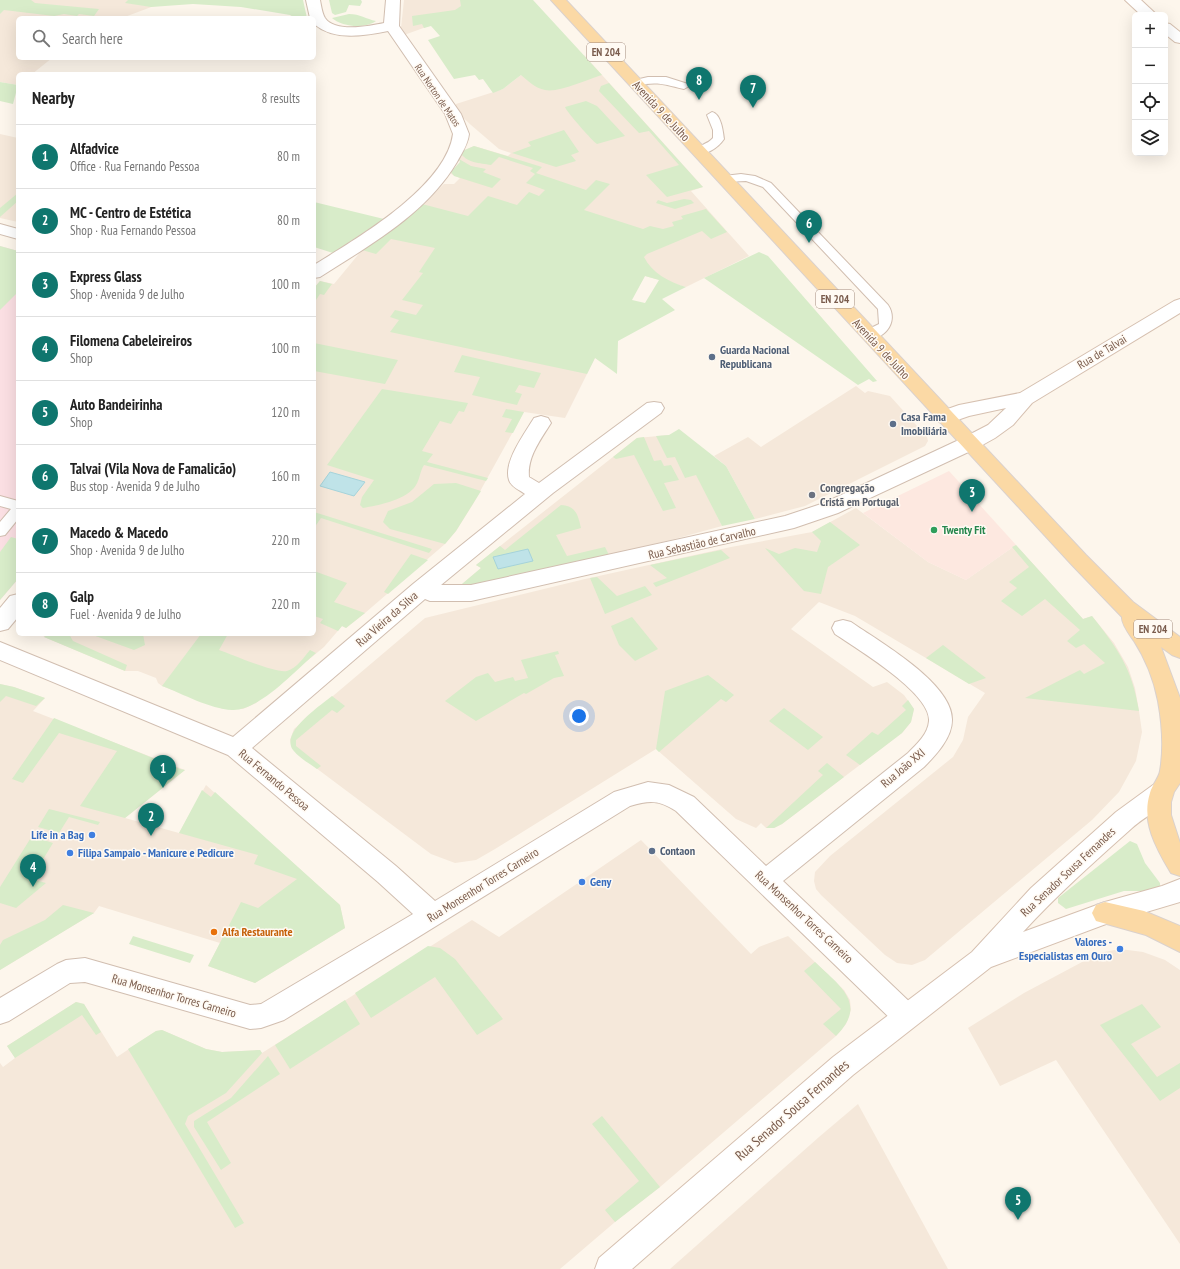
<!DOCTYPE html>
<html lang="en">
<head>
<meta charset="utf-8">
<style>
	:root { --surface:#fff; --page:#f6f6f6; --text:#222; --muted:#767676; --line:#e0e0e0; --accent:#0f766e }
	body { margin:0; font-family:"PT Sans Narrow",sans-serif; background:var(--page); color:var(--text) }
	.controls { position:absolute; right:12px; top:12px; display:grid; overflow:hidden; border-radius:6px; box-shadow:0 4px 16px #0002 }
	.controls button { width:36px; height:36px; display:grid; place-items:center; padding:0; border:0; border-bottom:1px solid var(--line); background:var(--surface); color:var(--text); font:20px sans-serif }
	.you { position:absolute; left:579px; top:716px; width:14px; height:14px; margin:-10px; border:3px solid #fff; border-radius:50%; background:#1a73e8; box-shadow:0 0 0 6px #1a73e833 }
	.badge { display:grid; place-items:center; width:26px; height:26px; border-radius:50%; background:var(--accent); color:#fff; font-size:13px; font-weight:700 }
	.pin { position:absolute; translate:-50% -33px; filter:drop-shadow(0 1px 2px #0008) }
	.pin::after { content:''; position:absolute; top:21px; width:14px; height:12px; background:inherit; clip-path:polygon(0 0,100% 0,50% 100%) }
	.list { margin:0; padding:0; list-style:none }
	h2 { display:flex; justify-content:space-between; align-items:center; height:52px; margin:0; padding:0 16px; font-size:17px }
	h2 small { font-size:13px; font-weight:400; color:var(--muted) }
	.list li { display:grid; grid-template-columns:26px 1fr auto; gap:12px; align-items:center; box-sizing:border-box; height:64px; padding:0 16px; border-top:1px solid var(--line) }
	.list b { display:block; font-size:15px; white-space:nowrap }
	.list p { margin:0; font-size:13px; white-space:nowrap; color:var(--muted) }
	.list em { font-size:13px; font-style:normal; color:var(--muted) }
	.icon { flex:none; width:22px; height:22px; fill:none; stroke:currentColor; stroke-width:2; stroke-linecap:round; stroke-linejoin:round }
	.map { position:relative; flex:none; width:1180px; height:1269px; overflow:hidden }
	.search { position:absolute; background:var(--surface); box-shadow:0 4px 16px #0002; left:16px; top:16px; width:300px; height:44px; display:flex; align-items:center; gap:10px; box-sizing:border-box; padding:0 14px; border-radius:6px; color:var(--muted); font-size:15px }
	.panel { position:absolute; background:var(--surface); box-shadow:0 4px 16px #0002; left:16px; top:72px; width:300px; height:564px; border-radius:6px }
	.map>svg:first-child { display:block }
</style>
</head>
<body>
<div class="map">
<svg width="1180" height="1269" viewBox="0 0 1180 1269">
	<rect width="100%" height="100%" fill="#fdf6ec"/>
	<g fill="#f5e8da">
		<path d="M0,0H170L122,18H18V58H52L32,74H18V85L0,82Z"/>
		<path d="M404,0H501L404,35L401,28Z"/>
		<path d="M584,55L703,187L691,191L749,256L686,287L645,276L595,358L565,418L524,412L473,504L456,531L445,544L365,613L346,628L342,626L324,647L256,703L243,709H223L162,686L158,683L156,678L138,671H125L44,637L43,634H314V288L320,281L334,284L362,250L422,204L444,184H454L460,178L451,174V172L460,162L459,159L460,152L474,146L508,156L511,153L499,149L471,125L456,111V104L503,89L521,75Z"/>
		<path d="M0,134L18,138V222L0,218Z"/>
		<path d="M856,386L865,393L868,391L890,396L927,437L928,441L925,446L805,506L755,519L726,466L714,456L748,437L761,447Z"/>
		<path d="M669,435L683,446L722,526L671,540L473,587L462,584L481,568L476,565L637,438Z"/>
		<path d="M856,508L928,562L966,580L1016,545L1083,619L1092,616L1114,643L1128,667L1135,688L1139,711L1142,732L1136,761L1119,792L1092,820L925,960L912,965L897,963L885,955L821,895L816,889L814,881L815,872L830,856L953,757L963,740L968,717L985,693L855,616L819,602L791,629L873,687L887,682L904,695L914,709L911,722L902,733L782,824L774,828H766L761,823L756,828L736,819L656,749L495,849L476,860L455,863L431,854L300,756L292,748L290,740L294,729L425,618L585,579L731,547L812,532Z"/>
		<path d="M0,684L14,687L45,698L33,711L185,770L125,818L179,833L206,785L340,905L345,928L255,983L208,966L220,943L99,906L94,913L0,970Z"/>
		<path d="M641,840L751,954L759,947L788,936L844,990L850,1000L851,1010L846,1024L836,1036L660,1187L615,1222L560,1269H0V1063L3,1067L15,1058L7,1046L76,1002L84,1004L117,1057L156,1031L162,1030L206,1049L222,1052L260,1050L262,1053L472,920L499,937Z"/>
		<path d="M1120,949L1143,952L1165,960L1180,970V1244L1056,1060L1000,1086L968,1028L1024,993L1099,953Z"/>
		<path d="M858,1104L948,1269H670L819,1137Z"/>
	</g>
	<path fill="#fde8e0" d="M949,471L1016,545L966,580L928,562L863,513Z"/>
	<path fill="#fbdfe3" d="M0,246L18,251V579L0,600Z"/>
	<g fill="#d8ecc9" fill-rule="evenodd">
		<path d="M0,0H31L35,3L99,9L94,16L79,14L77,16L64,14L54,16L4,10L0,14Z"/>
		<path d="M128,0H303L307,18H295L290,15L241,7L193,4L151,7L125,3Z"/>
		<path d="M329,0H361L362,2L360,6L349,5L346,12L335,15L332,13Z"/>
		<path d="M460,0H533L602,75C588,79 559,93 545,90C535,88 528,81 521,75L503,89L493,93L483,79L479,80L475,75L454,79L428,40L440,36L431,26L424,28L422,24L413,26L412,16L455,10L461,6Z"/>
		<path d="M349,14C360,14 366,19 376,21C365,29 342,27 332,18Z"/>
		<path d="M0,82L18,85L13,104L0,101Z"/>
		<path d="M609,83L701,185L703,187L667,197L646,175L679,165L649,131L639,133L599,91L601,86Z"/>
		<path d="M586,101L597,106L625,136L597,144C593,142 566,111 565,107Z"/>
		<path d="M564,130L579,152L571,155L576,161L556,167L512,153L531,146L528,142Z"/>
		<path d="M474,146L542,167L536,173L586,190L596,180L610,184L584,210L643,229L650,226L663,229L674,226L672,222L683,219L681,216L706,209L727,232L711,239L702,231L647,254L644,257C652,273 669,282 686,287L662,299L675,310L618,341L617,374L595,358L587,374L390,332L399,320L390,317L395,310L416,315L423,305L402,300L423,273L419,272L435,248L391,239L376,254L362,250L422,204L468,216L488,196L517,205L529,192L539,196L545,190L526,183L535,174L530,171L533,168L499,157L491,165C480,163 466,163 460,152ZM645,276L659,280L645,303L632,300Z"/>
		<path d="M459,159L471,166L486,169L483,172L501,179L492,188L454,176L451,172L460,162Z"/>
		<path d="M18,193V201L0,217V208Z"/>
		<path d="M684,199L691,200L694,203L675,209L656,203L658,200L667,203Z"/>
		<path d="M314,202L384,219L333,253L314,247Z"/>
		<path d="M0,246L18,251V292L0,310Z"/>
		<path d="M759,252L768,256L877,381L873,382L869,379L858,385L704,278Z"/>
		<path d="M320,281L332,284L324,295L320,294L314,303V288Z"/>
		<path d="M314,343L398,360L385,384L314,371Z"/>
		<path d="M462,355L541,373L534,388L519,385L515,392L522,394L517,405L472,395L480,377L454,372Z"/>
		<path d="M382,389L468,403L464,412L459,411L451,424L440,421L422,451L433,454L427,462L488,478L486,481L424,465C419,473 420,481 414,488C402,501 379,505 363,508L360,505L362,497L374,480L327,465Z"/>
		<path d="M506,409L524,412L513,433L505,432L512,419L502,417Z"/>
		<path d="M679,429L726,466L755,519L722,526L696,475L685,478L675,457L667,458L656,436L669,435Z"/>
		<path d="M644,437L654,461L661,460L664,466L671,465L679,480L664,483L676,508L663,511L634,455L616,459L613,457L637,438Z"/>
		<path d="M456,483L481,491L456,531L445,544L390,529L383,522L388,511L412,502L434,484Z"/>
		<path d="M561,505C576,506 578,515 581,528L556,535L567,556L605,547L609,555L466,586L462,584L481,568L476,565L500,546L505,550Z"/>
		<path d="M314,512L432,549L429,553L321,518L314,528Z"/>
		<path d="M830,522L860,545L828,567L821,594L804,591L765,548L779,554L795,548L817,552L821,541L812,532Z"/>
		<path d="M11,537L18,539V579L0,600V552Z"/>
		<path d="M1016,545L1083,619L1092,616C1118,649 1132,668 1139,711L1025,698L1080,670L1084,674L1105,663L1084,644L1076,648L1067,641L1080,630L1045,599L1022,616L1001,601L1017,588L1009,582L1029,567L1012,547Z"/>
		<path d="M721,550L730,558L656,587L653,583L667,578L650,565Z"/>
		<path d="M411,554L428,560L388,594L384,592Z"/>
		<path d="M314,571L347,583L334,602L365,613L346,628L342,626L338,631L320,623L323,619L314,616Z"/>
		<path d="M597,577L617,596L645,586L652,595L605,614L590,578Z"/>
		<path d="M632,617L658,649L635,661L619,645L611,626Z"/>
		<path d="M49,634H69L73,641L127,665L125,671L44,637Z"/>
		<path d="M90,634H143L145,645L134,650Z"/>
		<path d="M201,634H228L219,650C231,654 276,674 287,671C297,668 304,657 310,650L316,653C296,670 258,712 232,710C210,709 183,694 162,686Z"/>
		<path d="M943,645L986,678L969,684L926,658Z"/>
		<path d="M558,651L559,654L555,655L564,676L554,678L526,694L524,693L476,721L445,701L476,677L488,673L495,682L513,677L515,681L528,678L521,660Z"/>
		<path d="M708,675L734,695L726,702L721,699L659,752L656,749L665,691Z"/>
		<path d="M0,684L14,687L45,698L36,706L6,696L0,702Z"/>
		<path d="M332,696L345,706L337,713L332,710L296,740V746L321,766L317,769C309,763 299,758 293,750C280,732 320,706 332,696Z"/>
		<path d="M908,700L914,709L911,722L902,733L860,765L846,755L872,732L878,735L906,710L902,706Z"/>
		<path d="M784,708L823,737L808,750L769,721Z"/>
		<path d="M54,718L180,769L185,770L125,818L80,806L117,751L59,733L23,783L12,779Z"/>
		<path d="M827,763L844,777L782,824L774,828H766L823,775L818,771Z"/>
		<path d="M202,790L211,797L215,792L340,905L345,928L255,983L208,966L241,902L258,908L297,879L254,864L258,855L179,833Z"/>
		<path d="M49,809L100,822L98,825L69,817L59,833L38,827Z"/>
		<path d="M32,836L53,843L31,879L46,883L16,908L0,903V887Z"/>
		<path d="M1130,841L1137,844L1145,863L1160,883V891H1124L1066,909L1058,903V898Z"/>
		<path d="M63,905L94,913L0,970V945L3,940L45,920Z"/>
		<path d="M133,936L194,955L190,963L129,944Z"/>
		<path d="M428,946L440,948L455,959L503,1019L477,1035L435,977L371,1018L355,993Z"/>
		<path d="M815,962C840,986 868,1004 836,1036L823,1024L841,1009L804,971Z"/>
		<path d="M345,1000L360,1024L290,1069L275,1045Z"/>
		<path d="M76,1002L84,1004L101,1032L96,1035L82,1015L15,1058L7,1046Z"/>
		<path d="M1142,1004L1161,1027L1131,1044L1157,1077L1180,1063V1088L1160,1101L1100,1025Z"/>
		<path d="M162,1030L206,1049L222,1052L260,1050L262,1053L226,1093L188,1116L185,1124L244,1223L235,1228L128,1049L156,1031Z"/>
		<path d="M268,1056L280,1074L207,1122L231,1163L221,1170L194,1127V1121L231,1098Z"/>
		<path d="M602,1116L660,1187L615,1222L605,1210L639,1181L592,1124Z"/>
	</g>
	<g fill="#bfe3e8" stroke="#a5d3da">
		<path d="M330,472L365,482L354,496L320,486Z"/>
		<path d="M528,549L533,561L498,569L493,557Z"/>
	</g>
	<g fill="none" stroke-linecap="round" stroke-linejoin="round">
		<defs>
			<g id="lane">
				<path d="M648,77H666L688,84L689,86L684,89C663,84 657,81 635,86L630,83L631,81Z"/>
				<path d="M712,112C721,114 723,131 724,139C718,148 706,156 694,153L693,151C698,145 707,145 713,138V130L707,115Z"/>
				<path d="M741,174L755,176L771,183L888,305C900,323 882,343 863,338L861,335L863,332L879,324L878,309L763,187L746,181L724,182L718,179L724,176Z"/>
				<path d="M0,496L18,501V519L5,535L0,536V522L11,509L0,506Z"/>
			</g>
			<g id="street">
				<path d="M306,0H320C321,5 322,13 325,18C335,33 370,26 384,23L386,0H400L399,26L461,114L469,134C468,144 462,153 457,162C426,214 370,245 320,277L314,278V265C356,239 446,187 453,134L445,114L388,31C364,36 334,41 314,24V18H310Z"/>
				<path d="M0,224L18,229V239L0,234Z"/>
				<path d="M654,402L661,403L664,408L661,413L553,493L441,585H471L785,516L824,503L963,438L970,436L977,438L980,443L977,448L838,513L794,528L471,601H430L425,599L252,748L396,866L435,901L614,792L648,782L669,785L694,797L766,866L908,753C917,744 928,734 929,721C931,693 857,649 835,634L832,628L835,622L843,620L851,622C878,641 953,683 952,720C952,738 936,755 924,767L783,881L915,1007L919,1016L915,1025L906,1028L897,1025L676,811C659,800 650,800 630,806L284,1020L261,1028L250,1029L85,982L70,983L9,1021L0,1024V998L57,964L66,960L85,958L250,1005L261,1004L413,914L378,882L228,755L0,660V642L233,737L413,584L525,494C520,490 511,487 509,480C503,462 525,433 534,418L541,416L548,418L551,423C541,439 527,457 529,477L539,483L647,403Z"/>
				<path d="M18,594V617L8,629L0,631V608L10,596Z"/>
			</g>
			<g id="secondary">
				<path d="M1125,0H1141L1157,15H1141Z"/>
				<path d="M1165,23L1170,24L1180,32V43L1175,42L1165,34Z"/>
				<path d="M1180,299V313L1032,403L1013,425L995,438L977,448L970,450L963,448L960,443L963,438L988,425L1006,408L969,416L946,424L939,422L936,417L939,412L959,405L1020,393L1174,301Z"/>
				<path d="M1161,782L1169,785L1173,792C1165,808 1145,816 1132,828C1095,861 1057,895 1023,932L1105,902L1162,886L1180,879V902L1106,924L991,967L853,1075L632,1269H595L599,1258L833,1057L972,952L1031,888L1116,812L1153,785Z"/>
			</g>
			<g id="primary">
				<path d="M551,0H566L1086,555L1133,602L1180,637V658L1172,655L1161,647L1180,698V783L1174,792L1171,802V815L1180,843V876L1171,873C1156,848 1141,821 1150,793C1152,785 1159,778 1160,771C1164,748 1162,723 1158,701C1154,680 1145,658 1134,641C1130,635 1121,624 1122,617L1072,565Z"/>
				<path d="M1105,902L1144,911L1180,926V952L1146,935L1096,921L1092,913L1096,905Z"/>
			</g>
		</defs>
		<use href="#lane" stroke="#d1beb0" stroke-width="2"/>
		<use href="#street" stroke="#d1beb0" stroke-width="2"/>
		<use href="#secondary" stroke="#d6c0b0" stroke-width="2"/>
		<use href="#primary" stroke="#dad1cd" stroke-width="2"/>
		<use href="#lane" fill="#fff" fill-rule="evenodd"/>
		<use href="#street" fill="#fff" fill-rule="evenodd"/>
		<use href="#secondary" fill="#fff" fill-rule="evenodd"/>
		<use href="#primary" fill="#fbd9a5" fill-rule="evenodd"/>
	</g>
	<g fill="#5c6f8a" stroke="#fffaf3" stroke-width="1.5">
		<circle cx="712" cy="357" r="4"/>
		<circle cx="893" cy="424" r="4"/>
		<circle cx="652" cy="851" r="4"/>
	</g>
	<circle fill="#6b7280" stroke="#fffaf3" stroke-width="1.5" cx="812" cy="495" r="4"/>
	<circle fill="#2e9e5b" stroke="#fffaf3" stroke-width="1.5" cx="934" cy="530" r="4"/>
	<g fill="#3f7fe0" stroke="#fffaf3" stroke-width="1.5">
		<circle cx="92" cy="835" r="4"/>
		<circle cx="70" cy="853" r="4"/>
		<circle cx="582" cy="882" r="4"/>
		<circle cx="1120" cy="949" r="4"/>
	</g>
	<circle fill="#e8710a" stroke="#fffaf3" stroke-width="1.5" cx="214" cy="932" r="4"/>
	<g text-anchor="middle" stroke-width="3" stroke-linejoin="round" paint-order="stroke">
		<g font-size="10" fill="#7a5c4d" stroke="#fffaf3">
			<text transform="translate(438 95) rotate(56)" y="4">Rua Norton de Matos</text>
		</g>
		<g fill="#fffaf3" stroke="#a28b7f" stroke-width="1">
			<rect x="587" y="43" width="38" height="18" rx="3"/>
			<rect x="816" y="290" width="38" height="18" rx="3"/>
			<rect x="1134" y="620" width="38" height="18" rx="3"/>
		</g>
		<g font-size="11" font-weight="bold" fill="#7a5c4d">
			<text x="606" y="56">EN 204</text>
			<text x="835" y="303">EN 204</text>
			<text x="1153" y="633">EN 204</text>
		</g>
		<g font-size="12" fill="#7a5c4d" stroke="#fffaf3">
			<text transform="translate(661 111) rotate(47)" y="4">Avenida 9 de Julho</text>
			<text transform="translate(881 349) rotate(47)" y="4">Avenida 9 de Julho</text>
			<text transform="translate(1102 352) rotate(-31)" y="4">Rua de Talvai</text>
			<text transform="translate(702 543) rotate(-13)" y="4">Rua Sebastião de Carvalho</text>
			<text transform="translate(387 619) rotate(-41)" y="4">Rua Vieira da Silva</text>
			<text transform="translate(903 768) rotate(-40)" y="4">Rua João XXI</text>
			<text transform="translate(274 780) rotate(40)" y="4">Rua Fernando Pessoa</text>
			<text transform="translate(1068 872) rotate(-43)" y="4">Rua Senador Sousa Fernandes</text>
			<text transform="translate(483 885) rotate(-32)" y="4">Rua Monsenhor Torres Carneiro</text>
			<text transform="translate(804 917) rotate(43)" y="4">Rua Monsenhor Torres Carneiro</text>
			<text transform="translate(174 996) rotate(16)" y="4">Rua Monsenhor Torres Carneiro</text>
		</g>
		<g font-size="12" font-weight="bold" fill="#4e5e75" stroke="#fffaf3" text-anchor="start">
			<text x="720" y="354">Guarda Nacional<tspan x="720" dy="14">Republicana</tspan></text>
			<text x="901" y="421">Casa Fama<tspan x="901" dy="14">Imobiliária</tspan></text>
			<text x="660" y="855">Contaon</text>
		</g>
		<g font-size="12" font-weight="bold" fill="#5b616d" stroke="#fffaf3" text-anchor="start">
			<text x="820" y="492">Congregação<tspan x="820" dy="14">Cristã em Portugal</tspan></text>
		</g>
		<g font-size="12" font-weight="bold" fill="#27864d" stroke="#fffaf3" text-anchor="start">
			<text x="942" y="534">Twenty Fit</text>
		</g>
		<g font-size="12" font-weight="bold" fill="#366cbe" stroke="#fffaf3" text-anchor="end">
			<text x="84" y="839">Life in a Bag</text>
			<text x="78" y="857" text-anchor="start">Filipa Sampaio - Manicure e Pedicure</text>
			<text x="590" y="886" text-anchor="start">Geny</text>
			<text x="1112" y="946">Valores -<tspan x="1112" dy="14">Especialistas em Ouro</tspan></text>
		</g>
		<g font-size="12" font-weight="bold" fill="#c56008" stroke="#fffaf3" text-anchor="start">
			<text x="222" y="936">Alfa Restaurante</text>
		</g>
		<g font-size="14" fill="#7a5c4d" stroke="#fffaf3">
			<text transform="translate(792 1110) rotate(-41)" y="5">Rua Senador Sousa Fernandes</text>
		</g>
	</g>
</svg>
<div class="controls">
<button>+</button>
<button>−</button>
<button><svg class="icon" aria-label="locate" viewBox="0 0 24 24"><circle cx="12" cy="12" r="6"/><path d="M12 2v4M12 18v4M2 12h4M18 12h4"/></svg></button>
<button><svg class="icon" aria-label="layers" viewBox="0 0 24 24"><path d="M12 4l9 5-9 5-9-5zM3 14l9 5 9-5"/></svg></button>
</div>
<div class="you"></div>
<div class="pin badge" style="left:163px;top:788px">1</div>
<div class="pin badge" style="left:151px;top:836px">2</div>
<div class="pin badge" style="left:972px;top:512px">3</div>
<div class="pin badge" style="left:33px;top:887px">4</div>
<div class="pin badge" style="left:1018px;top:1220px">5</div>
<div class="pin badge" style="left:809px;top:243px">6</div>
<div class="pin badge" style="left:753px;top:108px">7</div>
<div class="pin badge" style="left:699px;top:100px">8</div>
<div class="search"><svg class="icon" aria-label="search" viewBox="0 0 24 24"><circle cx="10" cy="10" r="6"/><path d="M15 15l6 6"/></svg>Search here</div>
<section class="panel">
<h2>Nearby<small>8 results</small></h2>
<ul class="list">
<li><span class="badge">1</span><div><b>Alfadvice</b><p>Office · Rua Fernando Pessoa</p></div><em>80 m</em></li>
<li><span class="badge">2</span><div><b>MC - Centro de Estética</b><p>Shop · Rua Fernando Pessoa</p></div><em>80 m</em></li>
<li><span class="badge">3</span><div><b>Express Glass</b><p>Shop · Avenida 9 de Julho</p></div><em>100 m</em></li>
<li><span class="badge">4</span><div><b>Filomena Cabeleireiros</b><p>Shop</p></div><em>100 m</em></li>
<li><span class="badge">5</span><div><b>Auto Bandeirinha</b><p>Shop</p></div><em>120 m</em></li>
<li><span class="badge">6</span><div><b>Talvai (Vila Nova de Famalicão)</b><p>Bus stop · Avenida 9 de Julho</p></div><em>160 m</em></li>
<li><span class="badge">7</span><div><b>Macedo &amp; Macedo</b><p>Shop · Avenida 9 de Julho</p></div><em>220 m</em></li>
<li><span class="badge">8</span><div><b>Galp</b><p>Fuel · Avenida 9 de Julho</p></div><em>220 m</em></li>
</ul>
</section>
</div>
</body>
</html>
